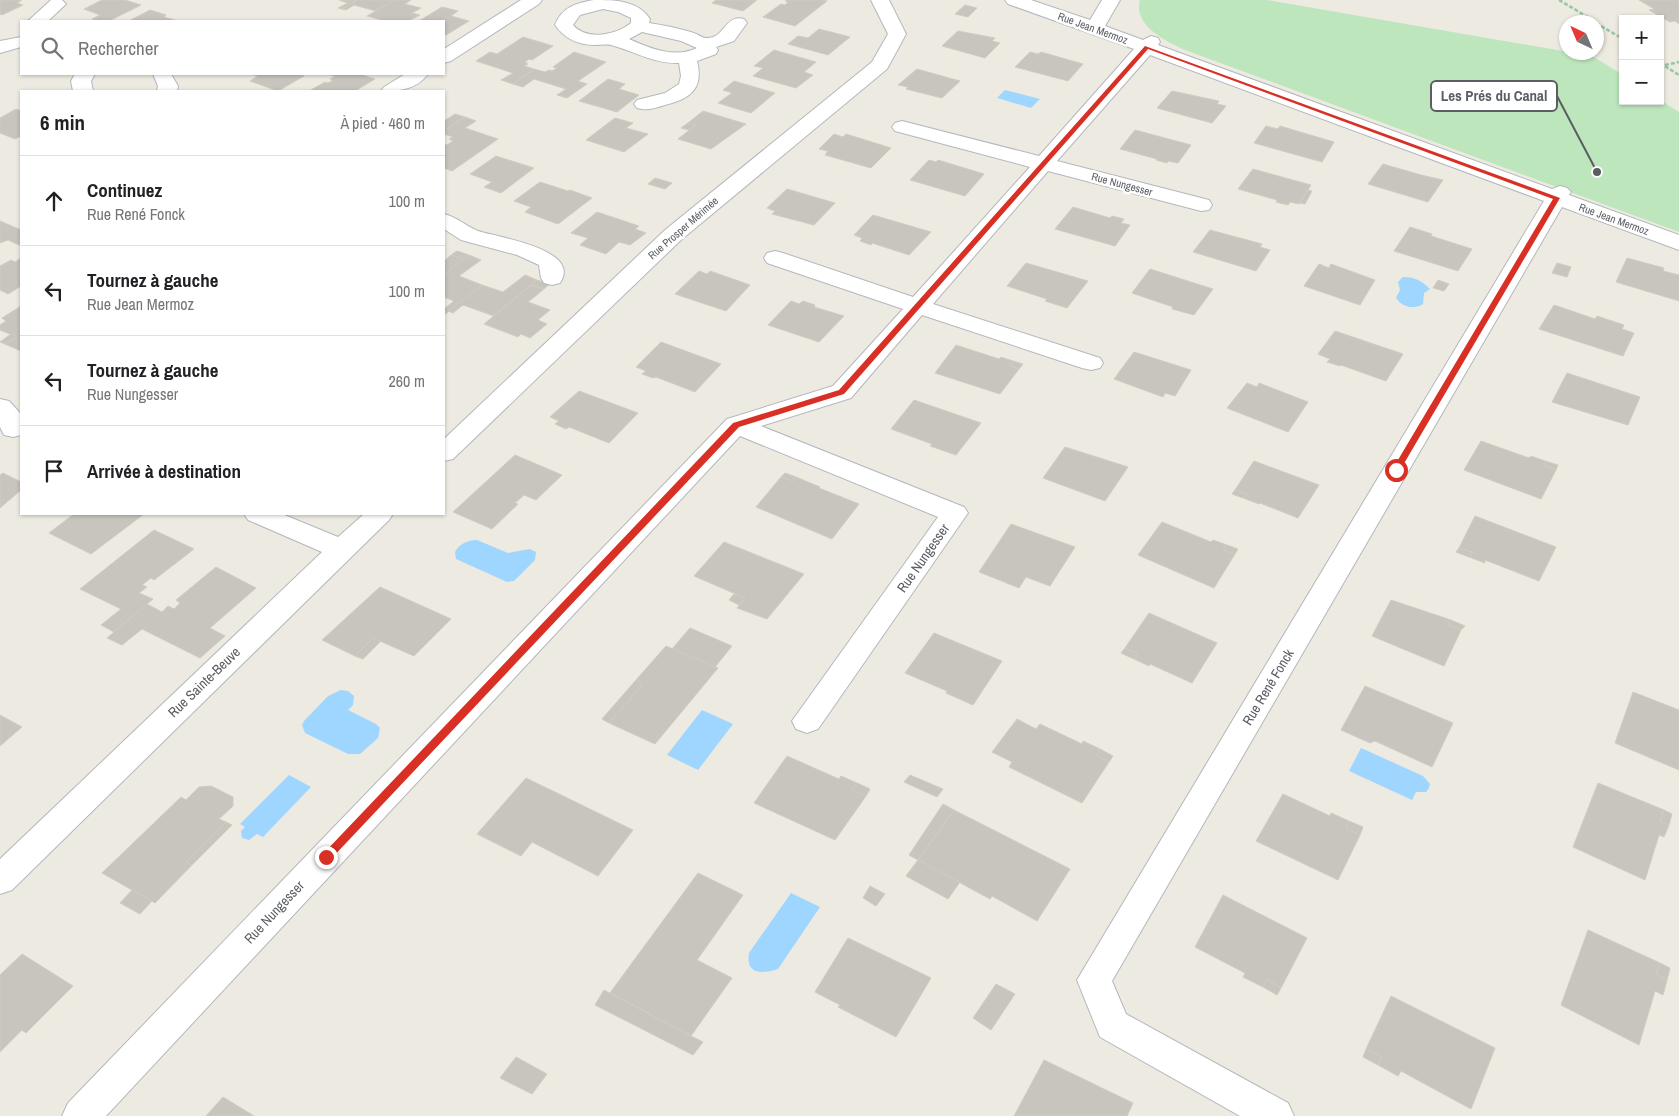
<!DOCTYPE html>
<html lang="fr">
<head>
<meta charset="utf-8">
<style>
	:root { --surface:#fff; --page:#f6f6f6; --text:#202124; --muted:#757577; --line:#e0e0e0 }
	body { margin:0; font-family:"Archivo Narrow",sans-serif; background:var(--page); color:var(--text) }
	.controls { position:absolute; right:15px; top:15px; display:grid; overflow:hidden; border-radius:0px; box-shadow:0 1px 4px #0004 }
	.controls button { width:45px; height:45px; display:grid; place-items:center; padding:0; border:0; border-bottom:1px solid var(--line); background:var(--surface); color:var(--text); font:25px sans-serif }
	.compass { position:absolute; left:1559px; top:15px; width:45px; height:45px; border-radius:50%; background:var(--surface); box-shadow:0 1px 4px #0004; rotate:316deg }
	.stop { position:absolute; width:15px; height:15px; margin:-11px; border:4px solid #d93025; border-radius:50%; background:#fff }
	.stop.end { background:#d93025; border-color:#fff; box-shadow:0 1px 5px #0008 }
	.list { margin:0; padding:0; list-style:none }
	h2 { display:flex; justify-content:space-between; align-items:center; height:65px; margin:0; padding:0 20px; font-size:21px }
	h2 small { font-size:16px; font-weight:400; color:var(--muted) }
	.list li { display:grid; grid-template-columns:32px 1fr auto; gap:15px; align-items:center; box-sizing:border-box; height:90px; padding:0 20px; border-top:1px solid var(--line) }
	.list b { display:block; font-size:19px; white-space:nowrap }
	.list p { margin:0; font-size:16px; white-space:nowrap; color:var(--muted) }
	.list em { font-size:16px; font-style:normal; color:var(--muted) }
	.icon { flex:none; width:28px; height:28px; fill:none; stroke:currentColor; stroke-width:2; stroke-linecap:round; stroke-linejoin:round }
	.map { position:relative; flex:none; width:1679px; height:1116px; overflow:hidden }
	.search { position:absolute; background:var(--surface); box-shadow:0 1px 4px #0004; left:20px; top:20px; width:425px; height:55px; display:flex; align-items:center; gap:12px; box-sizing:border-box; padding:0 18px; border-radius:0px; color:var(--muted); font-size:19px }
	.panel { position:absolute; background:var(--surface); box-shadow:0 1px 4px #0004; left:20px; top:90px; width:425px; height:425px; border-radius:0px }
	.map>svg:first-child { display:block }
</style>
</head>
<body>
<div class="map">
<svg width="1679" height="1116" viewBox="0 0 1679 1116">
	<rect width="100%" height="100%" fill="#edeae1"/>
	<path fill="#bde6bc" d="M1140,0H1267L1592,56L1623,75V101H1660V100L1679,112V232L1185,50C1166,41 1133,26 1140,0Z"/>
	<g fill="#9fd6ff">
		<path d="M1005,90L1040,99L1031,108L997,98Z"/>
		<path d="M1403,277C1415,277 1422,281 1430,289L1424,293L1423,304C1414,310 1402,307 1396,298L1400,290L1398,282Z"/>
		<path d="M477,540L508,553L530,549L536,552L535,560L514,581L507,582L456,559L455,552C459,544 468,540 477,540Z"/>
		<path d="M341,690L348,691L354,696L353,705L348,710L376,724L380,728L378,738L360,754H348L305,733L302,725L304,721L328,696Z"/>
		<path d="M702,710L733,724L698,770L667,755Z"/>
		<path d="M1361,748L1423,776L1430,784L1429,788L1426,792H1416L1412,800L1349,771Z"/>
		<path d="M289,775L311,787L263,837L257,834L249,840L242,838L241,831L245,827L240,824Z"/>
		<path d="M791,893L820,907L778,969C763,974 745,975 749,953Z"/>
	</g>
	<g fill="#c8c5be" stroke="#d2ccbf">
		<path d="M0,0H22L17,3L23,5L2,15L0,14Z"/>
		<path d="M102,0H125L141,5L109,21H100L92,19L100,15L84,9Z"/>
		<path d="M339,0H357L342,9L338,8L348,3Z"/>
		<path d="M357,0H395L376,11L354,5L346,10L342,9Z"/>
		<path d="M395,0H411L405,4L421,8L412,13L420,15L408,21H386L367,16Z"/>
		<path d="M716,0H757L743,11L712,3Z"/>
		<path d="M787,0H823L827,1L795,26L763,17L781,4L785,5L788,2L785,1Z"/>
		<path d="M1639,0H1679V24L1675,21L1670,22L1649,10L1654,9Z"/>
		<path d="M965,5L977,8L968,17L955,14Z"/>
		<path d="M442,7L458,11L451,16L469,21L446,35H444V21H419Z"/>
		<path d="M150,10L166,15L164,17L178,21H129Z"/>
		<path d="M819,29L850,37L828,55L788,44L798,36L808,38Z"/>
		<path d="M958,31L995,38L992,41L1000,43L985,58L942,46Z"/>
		<path d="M523,37L553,46L532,60L529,59L525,62L528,64L524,66L534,69L513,84L501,80L513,73L476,61L490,52L497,54Z"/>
		<path d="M774,50L816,62L804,72L813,75L796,88L753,76L763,68L754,66Z"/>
		<path d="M574,52L606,62L578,81L587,84L567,98L557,95L566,89L534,79L523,87L513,84L534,69L545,72L549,70L552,71L557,68L553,67Z"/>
		<path d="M1030,52L1038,54L1041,52L1083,64L1068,81L1015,67Z"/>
		<path d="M917,69L960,81L942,98L906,89L908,87L898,85Z"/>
		<path d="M250,74H302L300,75L304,76L278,91L250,81L258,76Z"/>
		<path d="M327,74H359L375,79L355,91H309L325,82L328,83L333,80L330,79L335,76Z"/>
		<path d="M608,79L625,84L619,89L639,95L617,112L579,101Z"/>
		<path d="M734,81L775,93L751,113L718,103L732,93L723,90Z"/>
		<path d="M1172,91L1219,101L1217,104L1226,106L1212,123L1157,108Z"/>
		<path d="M16,109L21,111V136L15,139L0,133V118Z"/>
		<path d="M703,111L746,124L711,149L678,139L696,125L688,123Z"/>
		<path d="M455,114L465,117L444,131V121Z"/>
		<path d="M465,117L476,121L465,128L498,139L452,171L444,168V144L447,145L453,141L449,139L453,137L444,134V131Z"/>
		<path d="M615,118L633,123L626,128L648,134L624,152L586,140Z"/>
		<path d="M688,123L696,125L689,130L681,128Z"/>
		<path d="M1266,126L1278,129L1280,126L1334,142L1322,162L1254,143Z"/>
		<path d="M1135,130L1191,145L1178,163L1168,161L1167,163L1156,160L1157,159L1120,149Z"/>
		<path d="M834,134L843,137L846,134L891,148L871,168L825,155L828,151L819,149Z"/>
		<path d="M496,156L534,168L501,193L484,187L492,182L470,174Z"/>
		<path d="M929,160L936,162L938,160L984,174L965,196L910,180Z"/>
		<path d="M1383,164L1421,175L1443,180L1428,202L1368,184Z"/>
		<path d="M1253,169L1311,185L1299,204L1290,202L1288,205L1276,202L1277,200L1238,189Z"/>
		<path d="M655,178L672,183L665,189L648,184Z"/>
		<path d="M540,182L568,191L570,190L592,198L558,224L525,212L531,207L514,201Z"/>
		<path d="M787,189L835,203L814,225L772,214L775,211L767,208Z"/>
		<path d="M1308,190L1312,191L1305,204L1300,203Z"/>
		<path d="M1073,207L1110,218L1112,216L1124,219L1121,223L1130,225L1115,246L1055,229Z"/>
		<path d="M597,212L639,226L635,229L646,233L630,245L619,242L606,254L580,245L588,238L571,233Z"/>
		<path d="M873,215L931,232L909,255L872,243L871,245L860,241L862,238L854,235Z"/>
		<path d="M0,221L21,230V243L19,245L8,240L0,243Z"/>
		<path d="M1410,227L1432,234L1431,236L1472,249L1458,271L1394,251Z"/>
		<path d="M1210,230L1262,244L1260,247L1270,250L1256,271L1193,252Z"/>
		<path d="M457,251L469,255L464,259L451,255Z"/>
		<path d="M451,255L464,259L444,275V261Z"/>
		<path d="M469,255L481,260L459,276L482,285L444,315V309L454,301L444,297V275Z"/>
		<path d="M21,258V286L8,294L0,290V266L11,260L15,262Z"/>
		<path d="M1627,258L1664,268L1663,271L1679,275V301L1616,282Z"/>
		<path d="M1026,263L1088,281L1067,308L1045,301L1047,299L1007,286Z"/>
		<path d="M1557,263L1571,267L1567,277L1552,273Z"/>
		<path d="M1319,264L1329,268L1331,264L1375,280L1360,305L1304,286Z"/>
		<path d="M1150,269L1213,289L1194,315L1172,309L1173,307L1132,293Z"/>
		<path d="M699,271L707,274L710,271L750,285L726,311L675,294Z"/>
		<path d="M525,275L537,280L494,316L463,305L453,313L448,311L482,285L503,292Z"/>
		<path d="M537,280L550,284L544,289L531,285Z"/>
		<path d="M1438,280L1449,284L1444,291L1433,288Z"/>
		<path d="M531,285L544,289L528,302L550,310L538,320L547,324L530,338L521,334L518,337L484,324Z"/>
		<path d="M791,301L799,304L803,301L815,305L814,307L844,316L819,342L768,325Z"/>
		<path d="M1554,305L1595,319L1597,316L1624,325L1622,329L1634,333L1623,356L1539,329Z"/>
		<path d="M21,306V351L5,344L17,337L0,330V325L6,321L2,318Z"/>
		<path d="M1335,331L1403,354L1386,381L1341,365L1340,366L1327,362L1330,359L1318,354Z"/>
		<path d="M11,334L17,337L5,344L0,342Z"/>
		<path d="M661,342L721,364L695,392L656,377L653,378L642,374L646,371L636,367Z"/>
		<path d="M956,345L999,359L1001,357L1013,361L1009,365L1019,369L1000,394L935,373Z"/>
		<path d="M1134,352L1191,370L1175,396L1165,393L1163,397L1114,379Z"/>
		<path d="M1013,361L1023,364L1019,369L1009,365Z"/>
		<path d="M1567,373L1640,397L1628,425L1552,402Z"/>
		<path d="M1247,383L1257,387L1259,383L1308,402L1288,432L1227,408Z"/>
		<path d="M579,391L638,413L609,443L569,427L566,429L555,424L559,421L550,417Z"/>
		<path d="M914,400L981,423L956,455L930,446L932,444L891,429Z"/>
		<path d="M1481,441L1529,458L1531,456L1545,461L1544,465L1556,470L1541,499L1464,470Z"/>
		<path d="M1065,447L1128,467L1105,501L1043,478Z"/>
		<path d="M515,455L562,475L536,500L524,495L515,503L518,504L492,529L453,512Z"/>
		<path d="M1254,461L1319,485L1298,518L1260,503L1259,504L1243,498L1247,494L1235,490Z"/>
		<path d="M1545,461L1558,465L1556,470L1544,465Z"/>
		<path d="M3,473L21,482V490L0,508V475Z"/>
		<path d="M785,473L796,477L793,481L781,477Z"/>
		<path d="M781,477L793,481L796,477L820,487L819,488L859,504L832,539L756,507Z"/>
		<path d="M1235,490L1247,494L1243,498L1232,494Z"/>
		<path d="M74,514H144L91,554L49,533Z"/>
		<path d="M1475,516L1556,547L1539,581L1485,560V563L1469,557L1472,552L1459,548Z"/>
		<path d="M1162,522L1211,542L1213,540L1227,545L1223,550L1235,554L1214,588L1138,555Z"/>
		<path d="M1011,524L1075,547L1050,586L1026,577L1019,588L979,572Z"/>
		<path d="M154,530L194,549L154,580L151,578L142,585L147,587L139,593L153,599L114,632L101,625L121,609L80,589Z"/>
		<path d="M724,542L804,574L767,619L737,608L745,598L694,576Z"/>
		<path d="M1227,545L1238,549L1235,554L1223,550Z"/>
		<path d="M1459,548L1472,552L1469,557L1456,552Z"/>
		<path d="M216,567L256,588L210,628L225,636L200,658L142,629L122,645L107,638L147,604L162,612L168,606L174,609L180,603L176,600Z"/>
		<path d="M380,587L451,619L414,656L373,638L355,656L322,640Z"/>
		<path d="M734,594L745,598L739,605L729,600Z"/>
		<path d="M1391,600L1451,620L1448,625L1461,630L1444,666L1372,636Z"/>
		<path d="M1149,613L1217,643L1192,683L1150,664L1149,666L1134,659L1137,653L1125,648Z"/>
		<path d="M1451,620L1465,626L1461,630L1448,625Z"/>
		<path d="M690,628L732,646L715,667L672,649Z"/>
		<path d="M934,633L1002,661L973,705L946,693L947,691L905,673Z"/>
		<path d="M373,638L381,641L363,659L355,656Z"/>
		<path d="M666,646L718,668L655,744L609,723L643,685L636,680Z"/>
		<path d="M1125,648L1137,653L1134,659L1121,653Z"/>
		<path d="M636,680L643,685L609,723L602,719Z"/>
		<path d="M1365,686L1453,723L1432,767L1375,741L1370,743L1341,730Z"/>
		<path d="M1633,692L1679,710V770L1615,743Z"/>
		<path d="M0,715L22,727L0,746Z"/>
		<path d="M1017,719L1036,729L1040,724L1082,744L1083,741L1100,749L1096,755L1109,762L1082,803L1009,767L1012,762L992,752Z"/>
		<path d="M1100,749L1113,756L1109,762L1096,755Z"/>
		<path d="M787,756L839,779L841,776L857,783L852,790L866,796L835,840L754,803Z"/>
		<path d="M910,775L943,789L937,797L904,782Z"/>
		<path d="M526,778L633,830L598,876L532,842L521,856L477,834Z"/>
		<path d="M857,783L870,789L866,796L852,790Z"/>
		<path d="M1598,783L1664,810L1660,821L1669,825L1664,837L1659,835L1645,880L1573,847Z"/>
		<path d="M211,786L233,797V806L219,819L226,822L186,862L192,865L155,903L102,873L181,797L186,800L199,787Z"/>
		<path d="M1283,794L1330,816L1331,813L1349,821L1346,828L1360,835L1338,880L1256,841Z"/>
		<path d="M943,804L954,810L918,860L909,855Z"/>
		<path d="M954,810L1070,869L1037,921L992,896L990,899L918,860Z"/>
		<path d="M1664,810L1672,814L1669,825L1660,821Z"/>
		<path d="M1349,821L1363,827L1360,835L1346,828Z"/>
		<path d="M226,822L232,825L192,865L186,862Z"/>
		<path d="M918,860L960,882L948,899L906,876Z"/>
		<path d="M698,873L743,895L697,960L732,978L691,1036L610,993Z"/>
		<path d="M870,886L885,894L876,906L863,898Z"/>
		<path d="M132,890L152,901L140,914L120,903Z"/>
		<path d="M1223,895L1307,938L1281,988L1267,979L1263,987L1243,977L1245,973L1195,947Z"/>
		<path d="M1588,930L1660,963L1656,974L1667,980L1663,995L1655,991L1639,1045L1561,1005Z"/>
		<path d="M848,938L931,978L896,1037L838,1007L840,1005L815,992Z"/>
		<path d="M22,954L73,986L26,1033L22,1030L0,1052V975Z"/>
		<path d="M1660,963L1670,968L1667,980L1656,974Z"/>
		<path d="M1267,979L1281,988L1277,995L1263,987Z"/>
		<path d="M996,984L1015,994L991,1030L973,1018Z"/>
		<path d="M604,990L691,1036L703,1042L693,1055L595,1005Z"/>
		<path d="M1391,996L1495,1048L1471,1109L1401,1071L1398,1076L1378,1065L1382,1057L1366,1049Z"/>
		<path d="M1366,1049L1382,1057L1378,1065L1363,1057Z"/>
		<path d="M516,1057L547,1074L532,1094L500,1078Z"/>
		<path d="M1044,1060L1133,1103L1127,1116H1014Z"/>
		<path d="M223,1097L254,1116H206Z"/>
	</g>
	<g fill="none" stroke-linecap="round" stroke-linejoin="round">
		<defs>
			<g id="minor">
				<path d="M51,0H62L66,4L48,21H28Z"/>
				<path d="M521,0H542L539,4L451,61L444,63V49Z"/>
				<path d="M594,0C614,0 638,0 650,19L649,23C663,25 677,28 691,32C695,33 701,37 705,38C725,40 724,14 744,19L747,23L734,41L716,47L718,50L716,54L697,61C704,89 690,99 665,105C655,108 647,111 637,108L634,104L637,100L665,93L679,84L681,76L679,63C653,64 634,51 611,45C606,44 600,45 595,45C578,45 565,39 555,25C562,7 576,3 594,0ZM603,9L618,12L631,18V23C616,35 587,41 573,25L580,15ZM642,32L681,41L697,48C675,59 649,48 629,39Z"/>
				<path d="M871,0H889L906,34L887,69L681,240L453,459L444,461V439L665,230L872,62L888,34Z"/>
				<path d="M1005,0H1031L1090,20L1102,0H1120L1105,26L1143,40L1151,36L1158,38L1160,42L1158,45L1552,189L1560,186L1567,188L1571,192L1569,195L1679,235V250L1562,207L1112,981L1126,1014L1288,1103L1294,1116H1240L1100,1037L1077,980L1544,201L1150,55L1057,161L1209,200L1212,205L1209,210L1201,211L1048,171L933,304L1100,358L1103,363L1100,368L1091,370L1082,368L922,315L851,398L761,426L964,507L968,513L818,729L807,733L796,729L792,721L938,517L740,436L106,1116H62L68,1103L727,419L833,386L903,309L767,263L764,258L767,253L775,251L783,253L913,297L1030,167L895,131L892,127L895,123L902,121L1039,156L1134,49L1008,4Z"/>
				<path d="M21,37V47L0,53V41Z"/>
				<path d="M75,74H95L91,81L93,91H73L71,81Z"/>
				<path d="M153,74H171L178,86L177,91H157L158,86Z"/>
				<path d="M405,74H428C416,90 399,91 381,91L384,87Z"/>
				<path d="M444,214C457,217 466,226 478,231C496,237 583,249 560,283L552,285L544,283L541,278L539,265L517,255L461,240L444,229Z"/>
				<path d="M0,399L9,401L21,414V435L13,437L4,435L0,427Z"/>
				<path d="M244,514H282L338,537L364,514H393L389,520L12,890L0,894V859L322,552L248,520Z"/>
			</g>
		</defs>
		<use href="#minor" stroke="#b4b7bc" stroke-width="2"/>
		<g stroke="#95c7a3" stroke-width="2.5" stroke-dasharray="4 2" stroke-linecap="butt">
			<path d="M1559,0L1596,22"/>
			<path d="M1596,23L1623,39"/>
			<path d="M1660,63L1679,75"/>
			<path d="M1665,65L1679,62"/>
		</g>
		<use href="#minor" fill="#fff" fill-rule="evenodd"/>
	</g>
	<path fill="#d93025" d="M1145,46L1560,198L1399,472L1392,470L1553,199L1148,49L844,394L739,427L330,860H323V854L733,423L839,390Z"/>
	<g text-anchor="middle" stroke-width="5" stroke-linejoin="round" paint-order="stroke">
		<g font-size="11" fill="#5a5e63" stroke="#fff">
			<text transform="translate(1093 28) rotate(20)" y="4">Rue Jean Mermoz</text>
			<text transform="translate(1122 184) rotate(15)" y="4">Rue Nungesser</text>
			<text transform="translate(1614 219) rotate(20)" y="4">Rue Jean Mermoz</text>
			<text transform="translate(683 228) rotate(-41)" y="4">Rue Prosper Mérimée</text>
		</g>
		<g font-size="14" fill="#5a5e63" stroke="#fff">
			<text transform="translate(923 558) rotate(-55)" y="5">Rue Nungesser</text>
			<text transform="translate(204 682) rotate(-44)" y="5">Rue Sainte-Beuve</text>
			<text transform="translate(1268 687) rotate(-59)" y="5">Rue René Fonck</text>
			<text transform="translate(274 912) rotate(-47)" y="5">Rue Nungesser</text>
		</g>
	</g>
	<path fill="none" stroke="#5a5e63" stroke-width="2" d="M1597 172L1557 96"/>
	<circle fill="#5a5e63" stroke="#fff" stroke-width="2" cx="1597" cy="172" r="5"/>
	<rect fill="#fff" stroke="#5a5e63" stroke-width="2" x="1431" y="81" width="126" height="30" rx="5"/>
	<g font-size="15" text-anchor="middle" font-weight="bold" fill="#5a5e63">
		<text x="1494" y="101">Les Prés du Canal</text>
	</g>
</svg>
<div class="controls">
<button>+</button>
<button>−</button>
</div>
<svg class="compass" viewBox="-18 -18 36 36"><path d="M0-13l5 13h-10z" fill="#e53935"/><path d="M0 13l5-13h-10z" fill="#757577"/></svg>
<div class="stop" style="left:1396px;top:470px"></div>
<div class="stop end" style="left:326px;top:857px"></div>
<div class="search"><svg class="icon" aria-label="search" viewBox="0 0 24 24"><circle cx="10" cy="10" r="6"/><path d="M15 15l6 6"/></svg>Rechercher</div>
<section class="panel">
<h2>6 min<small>À pied · 460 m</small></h2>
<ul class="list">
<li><svg class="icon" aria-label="ahead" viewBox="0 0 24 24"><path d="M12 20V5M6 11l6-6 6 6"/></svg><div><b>Continuez</b><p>Rue René Fonck</p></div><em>100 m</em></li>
<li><svg class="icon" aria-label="left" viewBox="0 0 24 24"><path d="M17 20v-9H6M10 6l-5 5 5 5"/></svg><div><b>Tournez à gauche</b><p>Rue Jean Mermoz</p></div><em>100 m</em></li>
<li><svg class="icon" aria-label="left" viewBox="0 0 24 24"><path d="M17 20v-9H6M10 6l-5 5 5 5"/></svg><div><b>Tournez à gauche</b><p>Rue Nungesser</p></div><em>260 m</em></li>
<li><svg class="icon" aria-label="arrive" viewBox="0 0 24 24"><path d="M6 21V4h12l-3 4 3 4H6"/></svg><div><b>Arrivée à destination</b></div></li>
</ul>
</section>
</div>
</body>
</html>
